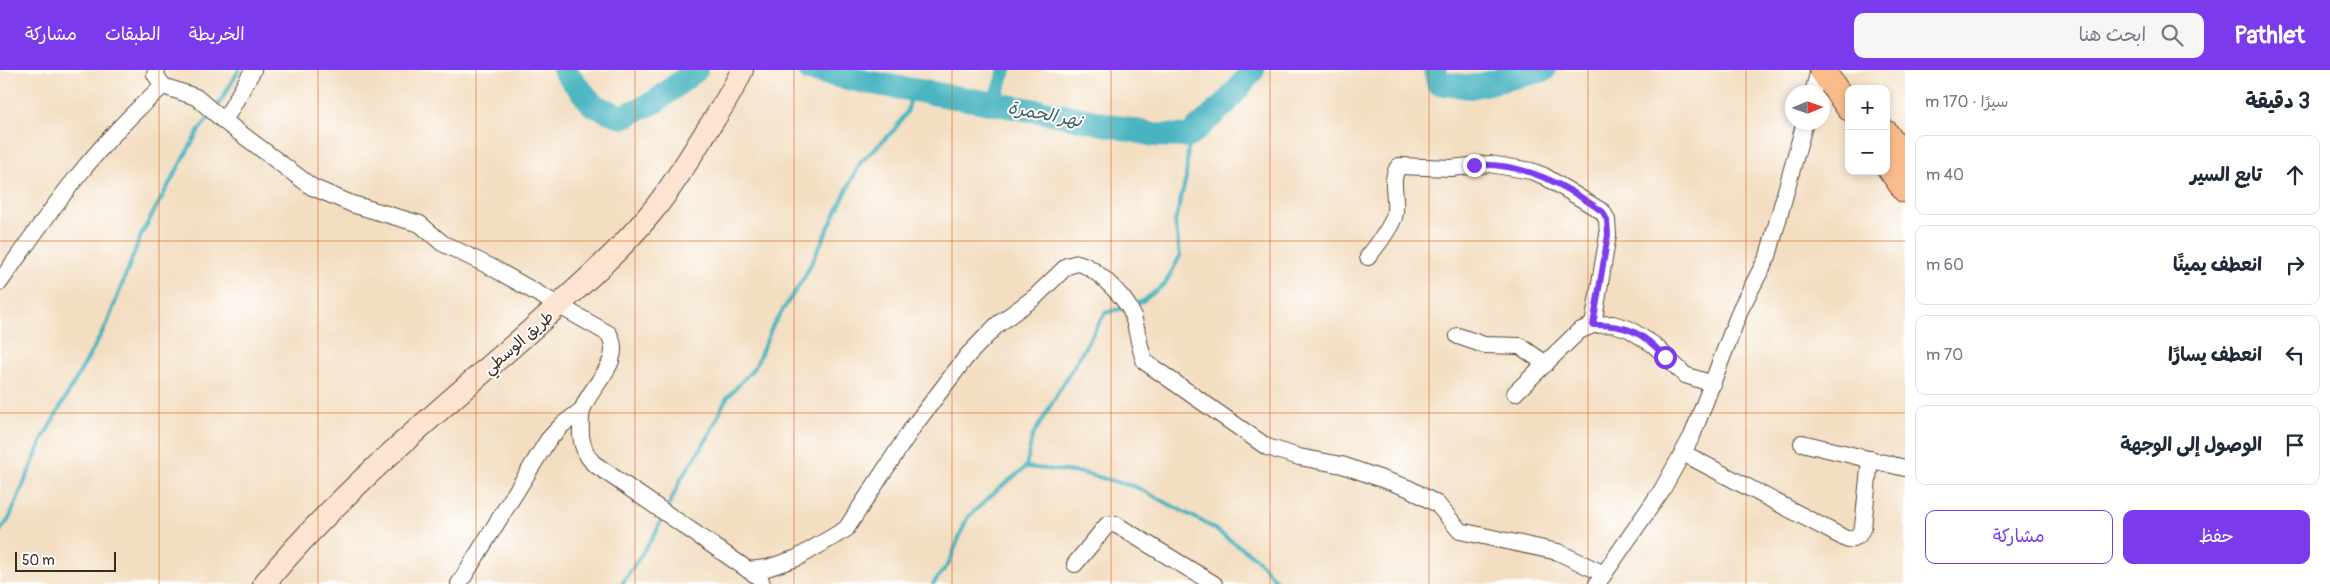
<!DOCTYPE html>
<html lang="ar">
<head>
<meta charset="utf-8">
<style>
	:root { --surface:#fff; --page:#f6f6f7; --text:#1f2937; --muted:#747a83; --line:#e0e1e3; --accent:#7c3aed }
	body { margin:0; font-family:Pangolin,"Playpen Sans Arabic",sans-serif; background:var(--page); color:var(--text); direction:rtl }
	.controls { position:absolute; right:15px; top:15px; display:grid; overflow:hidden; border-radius:10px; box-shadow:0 2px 8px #0003 }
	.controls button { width:45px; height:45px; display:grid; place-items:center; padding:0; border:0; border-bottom:1px solid var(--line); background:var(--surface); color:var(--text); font:25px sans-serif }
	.compass { position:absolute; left:1785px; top:15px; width:45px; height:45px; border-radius:50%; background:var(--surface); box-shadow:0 2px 8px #0003; rotate:88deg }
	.scale { position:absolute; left:15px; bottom:12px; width:101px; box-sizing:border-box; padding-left:5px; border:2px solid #3b2a1e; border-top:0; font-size:14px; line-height:18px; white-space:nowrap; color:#3b2a1e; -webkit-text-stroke:4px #fff; paint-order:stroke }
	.stop { position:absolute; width:15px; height:15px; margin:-11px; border:4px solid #7c3aed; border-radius:50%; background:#fff }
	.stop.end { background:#7c3aed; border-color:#fff; box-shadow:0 1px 5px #0008 }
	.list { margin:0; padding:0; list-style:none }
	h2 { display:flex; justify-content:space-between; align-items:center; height:65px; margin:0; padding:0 20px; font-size:21px }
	h2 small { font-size:16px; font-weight:400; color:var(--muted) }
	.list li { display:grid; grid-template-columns:32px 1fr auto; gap:15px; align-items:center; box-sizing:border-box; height:80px; margin:0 10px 10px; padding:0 10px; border:1px solid var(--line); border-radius:10px }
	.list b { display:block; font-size:19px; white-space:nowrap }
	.list em { font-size:16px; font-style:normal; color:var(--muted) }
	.actions { display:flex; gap:10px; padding:15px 20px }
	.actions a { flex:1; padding:11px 0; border:1px solid var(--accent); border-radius:10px; text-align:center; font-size:18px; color:var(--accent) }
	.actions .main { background:var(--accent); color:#fff }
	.icon { flex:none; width:28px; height:28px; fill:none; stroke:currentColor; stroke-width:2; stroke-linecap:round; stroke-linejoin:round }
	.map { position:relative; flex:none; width:1905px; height:514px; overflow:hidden; direction:ltr }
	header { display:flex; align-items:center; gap:30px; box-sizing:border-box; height:70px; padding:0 25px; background:var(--accent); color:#fff }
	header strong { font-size:24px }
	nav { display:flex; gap:28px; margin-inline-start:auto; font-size:18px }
	.search { width:350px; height:45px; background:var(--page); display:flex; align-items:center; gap:12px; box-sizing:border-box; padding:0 18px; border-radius:10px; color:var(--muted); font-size:19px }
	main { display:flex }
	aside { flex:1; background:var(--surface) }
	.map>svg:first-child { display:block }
</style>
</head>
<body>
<header>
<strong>Pathlet</strong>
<div class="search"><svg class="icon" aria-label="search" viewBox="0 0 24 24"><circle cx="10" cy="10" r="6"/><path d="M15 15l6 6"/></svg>ابحث هنا</div>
<nav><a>الخريطة</a><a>الطبقات</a><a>مشاركة</a></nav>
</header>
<main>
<aside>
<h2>3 دقيقة<small>سيرًا · 170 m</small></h2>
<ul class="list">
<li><svg class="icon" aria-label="ahead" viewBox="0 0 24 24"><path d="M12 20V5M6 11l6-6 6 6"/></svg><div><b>تابع السير</b></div><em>40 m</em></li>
<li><svg class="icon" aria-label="right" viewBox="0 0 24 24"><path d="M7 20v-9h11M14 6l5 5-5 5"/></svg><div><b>انعطف يمينًا</b></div><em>60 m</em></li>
<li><svg class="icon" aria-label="left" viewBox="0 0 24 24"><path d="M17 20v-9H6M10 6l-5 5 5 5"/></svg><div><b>انعطف يسارًا</b></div><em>70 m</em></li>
<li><svg class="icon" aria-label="arrive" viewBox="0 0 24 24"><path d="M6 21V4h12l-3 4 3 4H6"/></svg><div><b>الوصول إلى الوجهة</b></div></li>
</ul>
<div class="actions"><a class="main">حفظ</a><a>مشاركة</a></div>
</aside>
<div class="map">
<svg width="1905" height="514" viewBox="0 0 1905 514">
	<rect width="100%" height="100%" fill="#fff"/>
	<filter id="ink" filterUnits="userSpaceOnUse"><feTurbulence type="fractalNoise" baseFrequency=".02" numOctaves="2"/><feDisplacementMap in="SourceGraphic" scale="10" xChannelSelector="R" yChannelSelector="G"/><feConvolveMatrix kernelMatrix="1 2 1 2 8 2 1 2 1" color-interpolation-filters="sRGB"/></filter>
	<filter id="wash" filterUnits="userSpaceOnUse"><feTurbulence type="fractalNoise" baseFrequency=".0096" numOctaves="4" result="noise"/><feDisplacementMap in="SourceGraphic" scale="20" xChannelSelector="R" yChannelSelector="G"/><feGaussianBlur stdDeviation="1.12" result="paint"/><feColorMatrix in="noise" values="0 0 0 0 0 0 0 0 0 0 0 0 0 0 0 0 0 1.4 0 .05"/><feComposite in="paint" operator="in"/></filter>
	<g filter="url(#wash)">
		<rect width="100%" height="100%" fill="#f3dec1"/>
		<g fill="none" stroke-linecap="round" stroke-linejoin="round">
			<g stroke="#46b4c0" stroke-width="4">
				<path d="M216,39L239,0"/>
				<path d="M1132,235L1143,231L1165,214L1180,186L1175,152L1186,108L1189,66"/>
				<path d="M1026,397L1083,403L1136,417L1207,454L1256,488L1279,514"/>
				<path d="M667,439L682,407L707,369L726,329L755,297L773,255L805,206L860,93L895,59L908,40L912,20"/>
				<path d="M0,461L9,449L43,368L107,254L141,165L199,60L212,44"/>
				<path d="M622,514L656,462L663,447"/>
				<path d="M933,514L949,493L967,448L996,421L1026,397L1032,367L1105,243L1123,238"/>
			</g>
			<g stroke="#46b4c0" stroke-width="14">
				<path d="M1501,10L1503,0"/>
				<path d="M993,34L1005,0"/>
			</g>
			<g stroke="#46b4c0" stroke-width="24">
				<path d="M564,0L593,35L622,47L655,32L696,0"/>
				<path d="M810,0L866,12L1067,46L1154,65L1189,66L1227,32L1253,0"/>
				<path d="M1435,0L1438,13L1471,17L1544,0"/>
			</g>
		</g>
	</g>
	<g filter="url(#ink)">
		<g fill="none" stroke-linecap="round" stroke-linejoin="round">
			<defs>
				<g id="street">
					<path d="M157,0L155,4L163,16"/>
					<path d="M253,0L224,51L312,117L352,134L420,154L442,173L493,198L609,264C625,294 589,315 582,341C580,349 581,357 581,365C582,376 585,384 593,393L760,508L762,514"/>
					<path d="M1813,22L1819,0"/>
					<path d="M1368,187C1377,175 1389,161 1394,147C1399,131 1388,109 1399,96L1451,98L1490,94L1531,101L1544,106L1603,142L1607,150L1608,165L1593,255"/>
					<path d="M0,212C48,143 99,71 163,16L196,27L224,51"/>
					<path d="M1458,266L1484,275L1520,276L1546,294"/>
					<path d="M1515,323L1579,261L1593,255L1613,254L1629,259L1654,275L1685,305L1713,314"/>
					<path d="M1802,373L1905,398"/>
					<path d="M1683,383L1848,470L1858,466L1863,457L1870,389"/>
					<path d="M1075,494L1107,455L1115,454L1214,514"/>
					<path d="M748,500L767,498L797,488L846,459L913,357L967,286L997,255L1035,227L1067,196L1078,193C1094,196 1122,225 1130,239C1137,252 1138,276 1145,292L1267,377L1299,387L1342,395L1408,418L1437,434L1460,461L1558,482L1604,504"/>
					<path d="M459,514L548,370L562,355L582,340"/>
					<path d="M1597,514L1662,420L1692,366L1741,238L1768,186L1805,52"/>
				</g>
				<path id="secondary" d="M264,514C339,423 432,347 521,269C565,229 612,190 651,143C670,120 686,94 702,68C716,46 732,24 742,0"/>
				<g id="primary">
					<path d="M1822,0L1849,38"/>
					<path d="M1886,63L1905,92"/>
					<path d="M1886,93L1905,120"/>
				</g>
			</defs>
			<use href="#street" stroke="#574536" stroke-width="18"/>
			<use href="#secondary" stroke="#574536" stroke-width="24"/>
			<use href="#primary" stroke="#574536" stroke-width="27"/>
			<use href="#street" stroke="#fff" stroke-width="16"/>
			<use href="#secondary" stroke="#fde4d1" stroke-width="22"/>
			<use href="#primary" stroke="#fabc8b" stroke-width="25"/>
		</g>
	</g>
	<g fill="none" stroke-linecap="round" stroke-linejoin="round" filter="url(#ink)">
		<path stroke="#7c3aed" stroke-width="6" d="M1474,95C1523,92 1564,114 1603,142L1607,150L1608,165L1593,255C1625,254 1643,262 1665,287"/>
	</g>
	<path fill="none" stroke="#d7540e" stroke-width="1" stroke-opacity="0.55" d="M159,0V514M318,0V514M476,0V514M635,0V514M794,0V514M952,0V514M1111,0V514M1270,0V514M1429,0V514M1588,0V514M1746,0V514M0,171H1905M0,343H1905"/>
	<g text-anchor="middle" stroke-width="4" stroke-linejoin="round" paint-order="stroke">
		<g font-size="16" fill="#3b2a1e" stroke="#fff">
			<text transform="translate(518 272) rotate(-41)" y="6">طريق الوسطي</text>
		</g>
		<g font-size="18" font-style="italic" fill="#3f615f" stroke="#fff">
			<text transform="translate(1045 44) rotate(11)" y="6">نهر الحمرة</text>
		</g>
	</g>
</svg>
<div class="controls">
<button>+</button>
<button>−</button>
</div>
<svg class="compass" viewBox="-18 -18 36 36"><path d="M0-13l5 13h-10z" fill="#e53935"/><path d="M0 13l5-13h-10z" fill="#747a83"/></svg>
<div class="scale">50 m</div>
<div class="stop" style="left:1665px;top:287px"></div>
<div class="stop end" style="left:1474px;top:95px"></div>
</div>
</main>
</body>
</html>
